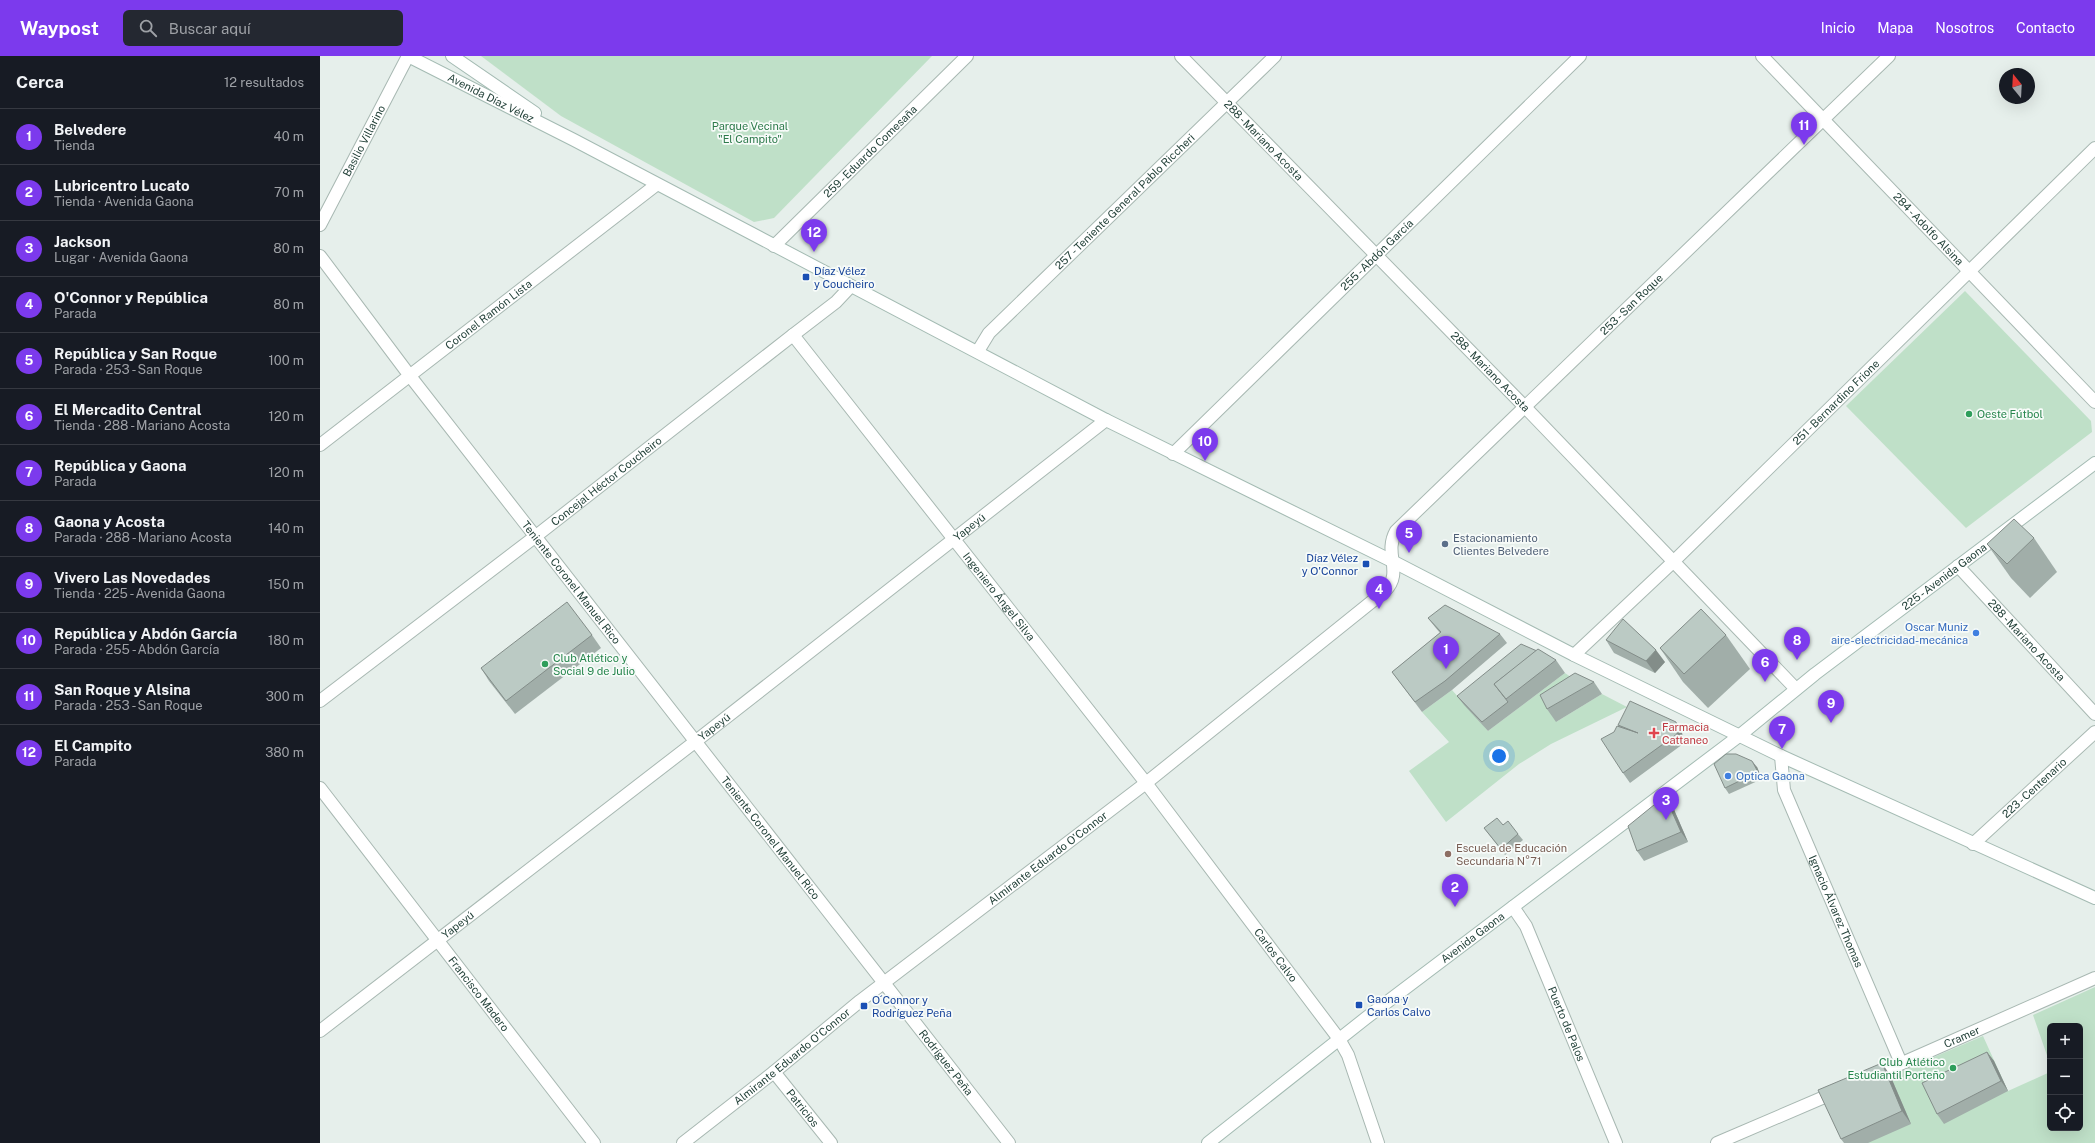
<!DOCTYPE html>
<html lang="es">
<head>
<meta charset="utf-8">
<style>
	:root { --surface:#171b24; --page:#242831; --text:#f1f3f6; --muted:#9ea1a6; --line:#363941; --accent:#7c3aed }
	body { margin:0; font-family:"Public Sans",sans-serif; background:var(--page); color:var(--text) }
	.controls { position:absolute; right:12px; bottom:12px; display:grid; overflow:hidden; border-radius:6px; box-shadow:0 4px 16px #0002 }
	.controls button { width:36px; height:36px; display:grid; place-items:center; padding:0; border:0; border-bottom:1px solid var(--line); background:var(--surface); color:var(--text); font:20px sans-serif }
	.compass { position:absolute; left:1679px; top:12px; width:36px; height:36px; border-radius:50%; background:var(--surface); box-shadow:0 4px 16px #0002; rotate:342deg }
	.you { position:absolute; left:1179px; top:700px; width:14px; height:14px; margin:-10px; border:3px solid #fff; border-radius:50%; background:#1a73e8; box-shadow:0 0 0 6px #1a73e833 }
	.badge { display:grid; place-items:center; width:26px; height:26px; border-radius:50%; background:var(--accent); color:#fff; font-size:13px; font-weight:700 }
	.pin { position:absolute; translate:-50% -33px; filter:drop-shadow(0 1px 2px #0008) }
	.pin::after { content:''; position:absolute; top:21px; width:14px; height:12px; background:inherit; clip-path:polygon(0 0,100% 0,50% 100%) }
	.list { margin:0; padding:0; list-style:none }
	h2 { display:flex; justify-content:space-between; align-items:center; height:52px; margin:0; padding:0 16px; font-size:17px }
	h2 small { font-size:13px; font-weight:400; color:var(--muted) }
	.list li { display:grid; grid-template-columns:26px 1fr auto; gap:12px; align-items:center; box-sizing:border-box; height:56px; padding:0 16px; border-top:1px solid var(--line) }
	.list b { display:block; font-size:15px; white-space:nowrap }
	.list p { margin:0; font-size:13px; white-space:nowrap; color:var(--muted) }
	.list em { font-size:13px; font-style:normal; color:var(--muted) }
	.icon { flex:none; width:22px; height:22px; fill:none; stroke:currentColor; stroke-width:2; stroke-linecap:round; stroke-linejoin:round }
	.map { position:relative; flex:none; width:1775px; height:1087px; overflow:hidden }
	header { display:flex; align-items:center; gap:24px; box-sizing:border-box; height:56px; padding:0 20px; background:var(--accent); color:#fff }
	header strong { font-size:19px }
	nav { display:flex; gap:22px; margin-inline-start:auto; font-size:14px }
	.search { width:280px; height:36px; background:var(--page); display:flex; align-items:center; gap:10px; box-sizing:border-box; padding:0 14px; border-radius:6px; color:var(--muted); font-size:15px }
	main { display:flex }
	aside { flex:1; background:var(--surface) }
	.map>svg:first-child { display:block }
</style>
</head>
<body>
<header>
<strong>Waypost</strong>
<div class="search"><svg class="icon" aria-label="search" viewBox="0 0 24 24"><circle cx="10" cy="10" r="6"/><path d="M15 15l6 6"/></svg>Buscar aquí</div>
<nav><a>Inicio</a><a>Mapa</a><a>Nosotros</a><a>Contacto</a></nav>
</header>
<main>
<aside>
<h2>Cerca<small>12 resultados</small></h2>
<ul class="list">
<li><span class="badge">1</span><div><b>Belvedere</b><p>Tienda</p></div><em>40 m</em></li>
<li><span class="badge">2</span><div><b>Lubricentro Lucato</b><p>Tienda · Avenida Gaona</p></div><em>70 m</em></li>
<li><span class="badge">3</span><div><b>Jackson</b><p>Lugar · Avenida Gaona</p></div><em>80 m</em></li>
<li><span class="badge">4</span><div><b>O'Connor y República</b><p>Parada</p></div><em>80 m</em></li>
<li><span class="badge">5</span><div><b>República y San Roque</b><p>Parada · 253 - San Roque</p></div><em>100 m</em></li>
<li><span class="badge">6</span><div><b>El Mercadito Central</b><p>Tienda · 288 - Mariano Acosta</p></div><em>120 m</em></li>
<li><span class="badge">7</span><div><b>República y Gaona</b><p>Parada</p></div><em>120 m</em></li>
<li><span class="badge">8</span><div><b>Gaona y Acosta</b><p>Parada · 288 - Mariano Acosta</p></div><em>140 m</em></li>
<li><span class="badge">9</span><div><b>Vivero Las Novedades</b><p>Tienda · 225 - Avenida Gaona</p></div><em>150 m</em></li>
<li><span class="badge">10</span><div><b>República y Abdón García</b><p>Parada · 255 - Abdón García</p></div><em>180 m</em></li>
<li><span class="badge">11</span><div><b>San Roque y Alsina</b><p>Parada · 253 - San Roque</p></div><em>300 m</em></li>
<li><span class="badge">12</span><div><b>El Campito</b><p>Parada</p></div><em>380 m</em></li>
</ul>
</aside>
<div class="map">
<svg width="1775" height="1087" viewBox="0 0 1775 1087">
	<rect width="100%" height="100%" fill="#e6efeb"/>
	<g fill="#bfe0c8">
		<path d="M161,0H612L454,162L434,166L241,60Z"/>
		<path d="M1645,235L1771,365L1772,376L1646,472L1526,350Z"/>
		<path d="M1245,617L1264,630L1236,666L1282,638L1307,651L1231,688L1199,708L1126,766L1089,715L1129,686L1102,656L1132,634L1168,675Z"/>
		<path d="M1775,931V1087H1526L1507,1047L1663,980L1688,1035L1730,1016V1072H1760V970H1730V1008L1713,959Z"/>
	</g>
	<g fill="none" stroke-linecap="round" stroke-linejoin="round">
		<defs>
			<g id="minor">
				<path id="s1" d="M861,0L1204,350L1476,633"/>
				<path id="s2" d="M1442,0L1775,346"/>
				<path id="s3" d="M0,169L88,0"/>
				<path id="s4" d="M454,190L647,0"/>
				<path id="s5" d="M0,200L90,320L689,1087"/>
				<path id="s6" d="M473,279L826,727L1019,983L1028,999L1058,1087"/>
				<path id="s7" d="M658,295L669,277L955,0"/>
				<path id="s8" d="M0,389L336,129"/>
				<path id="s9" d="M853,398L1260,0"/>
				<path id="s10" d="M1638,510L1775,658"/>
				<path id="s11" d="M1254,599L1353,506L1775,92"/>
				<path id="s12" d="M0,645L216,480L473,279L516,246L531,230"/>
				<path id="s13" d="M1461,700L1464,734L1581,1007"/>
				<path id="s14" d="M0,732L274,1087"/>
				<path id="s15" d="M1653,788L1775,676"/>
				<path id="s16" d="M1193,851L1206,870L1296,1087"/>
				<path id="s17" d="M0,975L376,685L786,364"/>
				<path id="s18" d="M454,1016L511,1087"/>
				<path id="s19" d="M1553,1020L1775,922"/>
				<path id="s20" d="M363,1087L454,1016L540,945L826,727L1065,535C1084,516 1063,498 1076,475L1569,0"/>
				<path d="M1397,1087L1516,1036"/>
			</g>
			<g id="secondary">
				<path id="s21" d="M88,0L254,84L786,364L1072,505L1254,599L1461,700L1775,842"/>
				<path d="M132,0L215,57"/>
				<path id="s22" d="M888,1087L1046,962L1419,680L1495,618L1775,407"/>
			</g>
		</defs>
		<use href="#minor" stroke="#a8b8b2" stroke-width="14"/>
		<use href="#secondary" stroke="#a4bbb3" stroke-width="14"/>
		<use href="#minor" stroke="#fff" stroke-width="12"/>
		<use href="#secondary" stroke="#fff" stroke-width="12"/>
	</g>
	<g fill="#a1aea9">
		<path d="M1714,482L1737,516L1710,542L1691,522L1667,488Z"/>
		<path d="M1108,562L1180,578L1187,587L1132,634L1102,656L1072,616L1120,577L1115,571Z"/>
		<path d="M272,579L281,592L195,658L169,625L161,612Z"/>
		<path d="M1406,579L1430,613L1388,652L1363,626L1340,592Z"/>
		<path d="M1286,584L1345,606L1335,617L1294,597Z"/>
		<path d="M1236,604L1245,617L1168,675L1144,649L1137,640Z"/>
		<path d="M1274,626L1282,638L1236,666L1227,653Z"/>
		<path d="M1298,669L1362,676L1363,688L1310,727L1303,717L1294,676L1299,671Z"/>
		<path d="M1437,711L1442,723L1409,738L1405,732Z"/>
		<path d="M1352,749L1368,786L1324,805L1317,795Z"/>
		<path d="M1183,769L1198,778L1203,784L1185,799L1164,772Z"/>
		<path d="M1667,996L1674,1005L1688,1035L1624,1068L1617,1058Z"/>
		<path d="M1570,1019L1591,1068L1548,1087H1524L1521,1083Z"/>
	</g>
	<g fill="#838d89">
		<path d="M1336,594L1345,606L1335,617L1326,605Z"/>
		<path d="M1356,666L1362,676L1363,688L1357,678Z"/>
		<path d="M1432,705L1437,711L1442,723L1438,716Z"/>
		<path d="M1345,740L1352,749L1368,786L1361,776Z"/>
		<path d="M1667,996L1674,1005L1688,1035L1681,1025Z"/>
		<path d="M1562,1007L1570,1019L1591,1068L1582,1055Z"/>
	</g>
	<g fill="#bbcac4" stroke="#838d89">
		<path d="M1694,463L1714,482L1687,508L1667,488Z"/>
		<path d="M247,546L272,579L186,645L161,612Z"/>
		<path d="M1125,549L1180,578L1125,625L1095,646L1072,616L1121,576L1108,562Z"/>
		<path d="M1381,553L1406,579L1364,618L1340,592Z"/>
		<path d="M1303,563L1336,594L1326,605L1286,584Z"/>
		<path d="M1201,588L1217,595L1174,628L1188,646L1162,666L1137,640Z"/>
		<path d="M1218,593L1236,604L1186,643L1174,628Z"/>
		<path d="M1255,617L1274,626L1227,653L1220,639Z"/>
		<path d="M1310,645L1356,666L1357,678L1303,717L1281,683L1294,676L1297,670L1318,677L1298,669Z"/>
		<path d="M1406,698H1416L1432,705L1438,716L1405,732L1394,708Z"/>
		<path d="M1345,740L1361,776L1317,795L1308,770Z"/>
		<path d="M1177,762L1183,769L1188,765L1198,778L1181,793L1164,772Z"/>
		<path d="M1667,996L1681,1025L1617,1058L1602,1027Z"/>
		<path d="M1562,1007L1582,1055L1521,1083L1498,1034Z"/>
	</g>
	<g fill="#1a4fb4" stroke="#f7fbf9" stroke-width="1.5">
		<rect x="482" y="217" width="8" height="8" rx="2"/>
		<rect x="1042" y="504" width="8" height="8" rx="2"/>
		<rect x="1035" y="945" width="8" height="8" rx="2"/>
		<rect x="540" y="946" width="8" height="8" rx="2"/>
	</g>
	<g fill="#2e9e5b" stroke="#f7fbf9" stroke-width="1.5">
		<circle cx="1649" cy="358" r="4"/>
		<circle cx="225" cy="608" r="4"/>
		<circle cx="1633" cy="1012" r="4"/>
	</g>
	<circle fill="#5c6f8a" stroke="#f7fbf9" stroke-width="1.5" cx="1125" cy="488" r="4"/>
	<g fill="#3f7fe0" stroke="#f7fbf9" stroke-width="1.5">
		<circle cx="1656" cy="577" r="4"/>
		<circle cx="1408" cy="720" r="4"/>
	</g>
	<path fill="#e0444e" stroke="#f7fbf9" stroke-width="1.5" d="M1332 671h4v4h4v4h-4v4h-4v-4h-4v-4h4z"/>
	<circle fill="#8d6e63" stroke="#f7fbf9" stroke-width="1.5" cx="1128" cy="798" r="4"/>
	<g text-anchor="middle" stroke-width="3.5" stroke-linejoin="round" paint-order="stroke">
		<g font-size="11" fill="#24423a" stroke="#f7fbf9">
			<text dy="4" stroke="none"><textPath href="#s21" startOffset="93">Avenida Díaz Vélez</textPath></text>
			<text dy="4" stroke="none"><textPath href="#s1" startOffset="118">288 - Mariano Acosta</textPath></text>
			<text dy="4" stroke="none"><textPath href="#s3" startOffset="95">Basilio Villarino</textPath></text>
			<text dy="4" stroke="none"><textPath href="#s4" startOffset="135">259 - Eduardo Comesaña</textPath></text>
			<text dy="4" stroke="none"><textPath href="#s7" startOffset="210">257 - Teniente General Pablo Riccheri</textPath></text>
			<text dy="4" stroke="none"><textPath href="#s2" startOffset="240">284 - Adolfo Alsina</textPath></text>
			<text dy="4" stroke="none"><textPath href="#s9" startOffset="285">255 - Abdón García</textPath></text>
			<text dy="4" stroke="none"><textPath href="#s20" startOffset="1283">253 - San Roque</textPath></text>
			<text dy="4" stroke="none"><textPath href="#s8" startOffset="213">Coronel Ramón Lista</textPath></text>
			<text dy="4" stroke="none"><textPath href="#s1" startOffset="442">288 - Mariano Acosta</textPath></text>
			<text dy="4" stroke="none"><textPath href="#s11" startOffset="364">251 - Bernardino Frione</textPath></text>
			<text dy="4" stroke="none"><textPath href="#s12" startOffset="361">Concejal Héctor Coucheiro</textPath></text>
			<text dy="4" stroke="none"><textPath href="#s17" startOffset="822">Yapeyú</textPath></text>
			<text dy="4" stroke="none"><textPath href="#s22" startOffset="929">225 - Avenida Gaona</textPath></text>
			<text dy="4" stroke="none"><textPath href="#s5" startOffset="412">Teniente Coronel Manuel Rico</textPath></text>
			<text dy="4" stroke="none"><textPath href="#s6" startOffset="333">Ingeniero Ángel Silva</textPath></text>
			<text dy="4" stroke="none"><textPath href="#s10" startOffset="101">288 - Mariano Acosta</textPath></text>
			<text dy="4" stroke="none"><textPath href="#s17" startOffset="498">Yapeyú</textPath></text>
			<text dy="4" stroke="none"><textPath href="#s15" startOffset="83">223 - Centenario</textPath></text>
			<text dy="4" stroke="none"><textPath href="#s5" startOffset="736">Teniente Coronel Manuel Rico</textPath></text>
			<text dy="4" stroke="none"><textPath href="#s20" startOffset="463">Almirante Eduardo O'Connor</textPath></text>
			<text dy="4" stroke="none"><textPath href="#s13" startOffset="166">Ignacio Álvarez Thomas</textPath></text>
			<text dy="4" stroke="none"><textPath href="#s17" startOffset="174">Yapeyú</textPath></text>
			<text dy="4" stroke="none"><textPath href="#s22" startOffset="335">Avenida Gaona</textPath></text>
			<text dy="4" stroke="none"><textPath href="#s6" startOffset="786">Carlos Calvo</textPath></text>
			<text dy="4" stroke="none"><textPath href="#s14" startOffset="260">Francisco Madero</textPath></text>
			<text dy="4" stroke="none"><textPath href="#s16" startOffset="129">Puerto de Palos</textPath></text>
			<text dy="4" stroke="none"><textPath href="#s19" startOffset="97">Cramer</textPath></text>
			<text dy="4" stroke="none"><textPath href="#s20" startOffset="139">Almirante Eduardo O'Connor</textPath></text>
			<text dy="4" stroke="none"><textPath href="#s5" startOffset="1021">Rodríguez Peña</textPath></text>
			<text dy="4" stroke="none"><textPath href="#s18" startOffset="46">Patricios</textPath></text>
		</g>
		<g font-size="11" fill="#2d7a4b" stroke="#f7fbf9">
			<text x="430" y="74">Parque Vecinal<tspan x="430" dy="13">"El Campito"</tspan></text>
		</g>
		<g font-size="11" fill="#164399" stroke="#f7fbf9" text-anchor="start">
			<text x="494" y="219">Díaz Vélez<tspan x="494" dy="13">y Coucheiro</tspan></text>
			<text x="1038" y="506" text-anchor="end">Díaz Vélez<tspan x="1038" dy="13">y O'Connor</tspan></text>
			<text x="1047" y="947">Gaona y<tspan x="1047" dy="13">Carlos Calvo</tspan></text>
			<text x="552" y="948">O´Connor y<tspan x="552" dy="13">Rodríguez Peña</tspan></text>
		</g>
		<g font-size="11" fill="#27864d" stroke="#f7fbf9" text-anchor="start">
			<text x="1657" y="362">Oeste Fútbol</text>
			<text x="233" y="606">Club Atlético y<tspan x="233" dy="13">Social 9 de Julio</tspan></text>
			<text x="1625" y="1010" text-anchor="end">Club Atlético<tspan x="1625" dy="13">Estudiantil Porteño</tspan></text>
		</g>
		<g font-size="11" fill="#4e5e75" stroke="#f7fbf9" text-anchor="start">
			<text x="1133" y="486">Estacionamiento<tspan x="1133" dy="13">Clientes Belvedere</tspan></text>
		</g>
		<g font-size="11" fill="#366cbe" stroke="#f7fbf9" text-anchor="end">
			<text x="1648" y="575">Oscar Muniz<tspan x="1648" dy="13">aire-electricidad-mecánica</tspan></text>
			<text x="1416" y="724" text-anchor="start">Optica Gaona</text>
		</g>
		<g font-size="11" fill="#be3a42" stroke="#f7fbf9" text-anchor="start">
			<text x="1342" y="675">Farmacia<tspan x="1342" dy="13">Cattaneo</tspan></text>
		</g>
		<g font-size="11" fill="#785e54" stroke="#f7fbf9" text-anchor="start">
			<text x="1136" y="796">Escuela de Educación<tspan x="1136" dy="13">Secundaria N°71</tspan></text>
		</g>
	</g>
</svg>
<div class="controls">
<button>+</button>
<button>−</button>
<button><svg class="icon" aria-label="locate" viewBox="0 0 24 24"><circle cx="12" cy="12" r="6"/><path d="M12 2v4M12 18v4M2 12h4M18 12h4"/></svg></button>
</div>
<svg class="compass" viewBox="-18 -18 36 36"><path d="M0-13l5 13h-10z" fill="#e53935"/><path d="M0 13l5-13h-10z" fill="#9ea1a6"/></svg>
<div class="you"></div>
<div class="pin badge" style="left:1126px;top:613px">1</div>
<div class="pin badge" style="left:1135px;top:851px">2</div>
<div class="pin badge" style="left:1346px;top:764px">3</div>
<div class="pin badge" style="left:1059px;top:553px">4</div>
<div class="pin badge" style="left:1089px;top:497px">5</div>
<div class="pin badge" style="left:1445px;top:626px">6</div>
<div class="pin badge" style="left:1462px;top:693px">7</div>
<div class="pin badge" style="left:1477px;top:604px">8</div>
<div class="pin badge" style="left:1511px;top:667px">9</div>
<div class="pin badge" style="left:885px;top:405px">10</div>
<div class="pin badge" style="left:1484px;top:89px">11</div>
<div class="pin badge" style="left:494px;top:196px">12</div>
</div>
</main>
</body>
</html>
